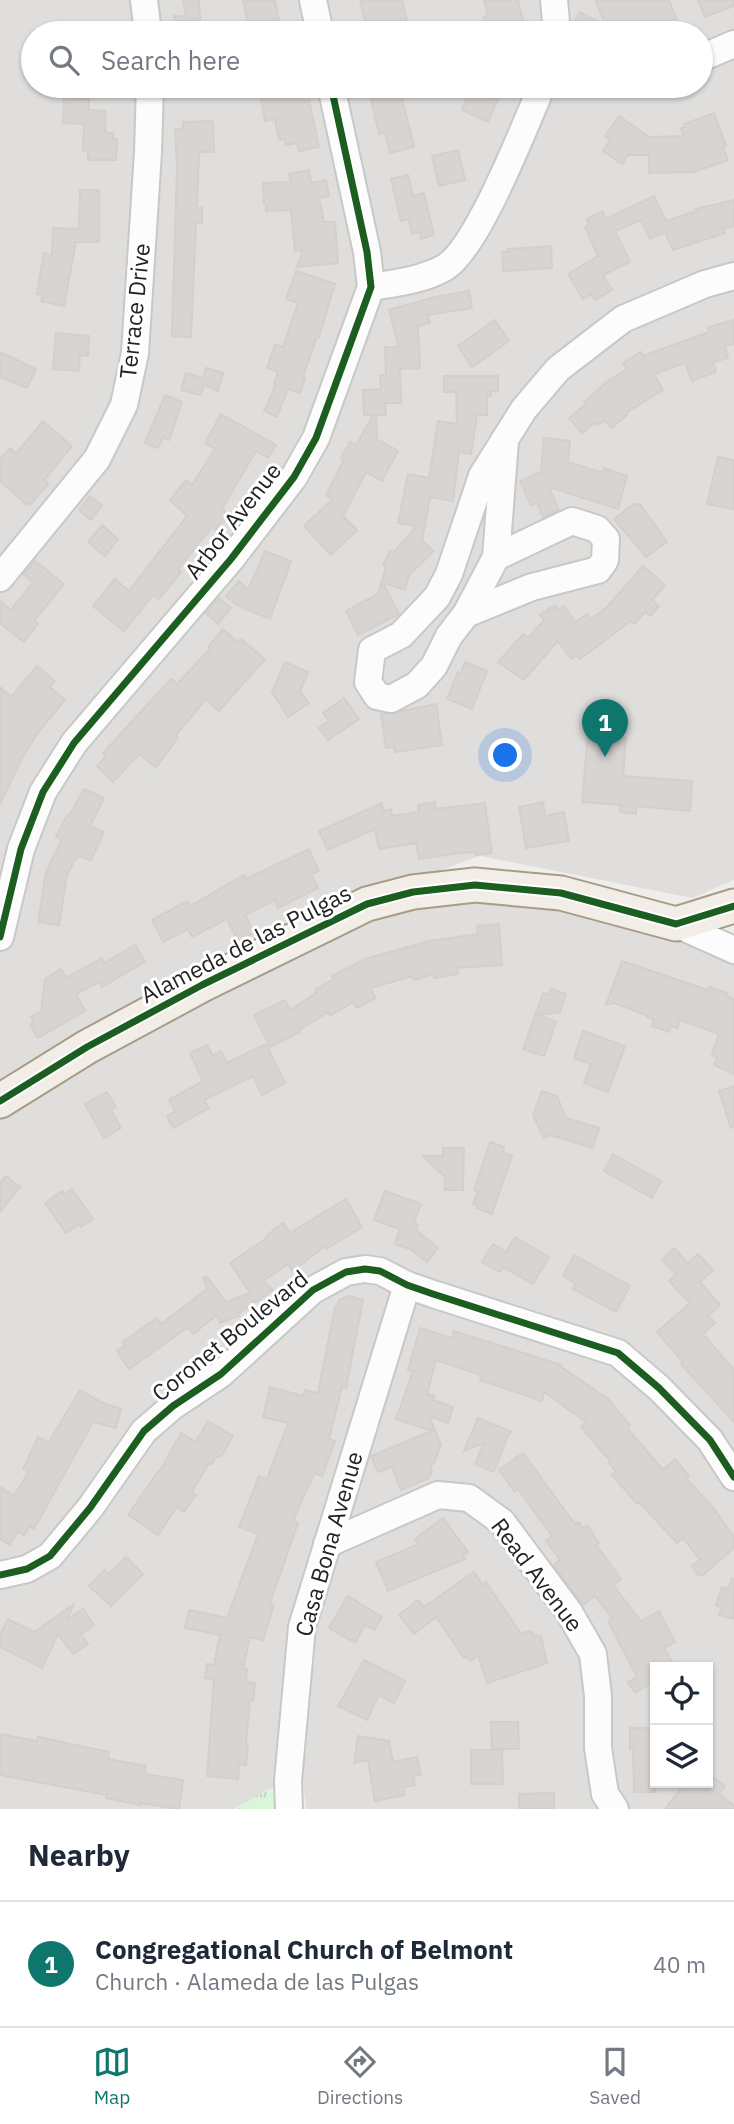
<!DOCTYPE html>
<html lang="en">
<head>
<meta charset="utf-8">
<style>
	:root { --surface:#fff; --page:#f6f6f7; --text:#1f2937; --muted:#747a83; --line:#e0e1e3; --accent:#0f766e }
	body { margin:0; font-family:"IBM Plex Sans",sans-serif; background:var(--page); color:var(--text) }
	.controls { position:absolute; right:21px; bottom:21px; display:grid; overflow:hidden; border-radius:0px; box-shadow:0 2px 5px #0004 }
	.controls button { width:63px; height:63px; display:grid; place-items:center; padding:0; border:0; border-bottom:2px solid var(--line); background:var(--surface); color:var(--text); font:35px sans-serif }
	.you { position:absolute; left:506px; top:756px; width:24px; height:24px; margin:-18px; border:5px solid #fff; border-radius:50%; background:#1a73e8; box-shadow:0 0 0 10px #1a73e833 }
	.badge { display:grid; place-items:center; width:46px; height:46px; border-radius:50%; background:var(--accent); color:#fff; font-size:23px; font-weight:700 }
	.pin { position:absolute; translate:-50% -58px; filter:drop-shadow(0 2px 4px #0008) }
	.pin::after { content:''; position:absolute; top:37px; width:24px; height:21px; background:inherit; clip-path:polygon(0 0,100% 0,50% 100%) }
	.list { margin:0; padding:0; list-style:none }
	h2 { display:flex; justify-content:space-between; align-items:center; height:91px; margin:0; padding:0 28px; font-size:30px }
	h2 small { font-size:23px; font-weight:400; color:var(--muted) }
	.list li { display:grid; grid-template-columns:46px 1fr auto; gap:21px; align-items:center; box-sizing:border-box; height:126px; padding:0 28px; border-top:2px solid var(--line) }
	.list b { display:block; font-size:26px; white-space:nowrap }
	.list p { margin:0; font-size:23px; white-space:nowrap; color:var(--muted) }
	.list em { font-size:23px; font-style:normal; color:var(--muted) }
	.icon { flex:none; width:38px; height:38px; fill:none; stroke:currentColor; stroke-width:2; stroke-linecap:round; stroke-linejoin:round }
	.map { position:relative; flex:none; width:734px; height:1809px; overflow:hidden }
	.search { position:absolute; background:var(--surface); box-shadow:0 2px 5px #0004; left:21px; right:21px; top:21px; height:77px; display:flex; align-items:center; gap:18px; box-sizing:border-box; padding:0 24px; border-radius:38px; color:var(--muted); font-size:26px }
	.sheet { height:217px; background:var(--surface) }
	nav { display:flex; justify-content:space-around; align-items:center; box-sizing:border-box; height:98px; border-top:2px solid var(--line); background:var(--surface); font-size:19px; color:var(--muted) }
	nav a { display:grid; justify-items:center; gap:4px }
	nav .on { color:var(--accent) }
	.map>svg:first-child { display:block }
</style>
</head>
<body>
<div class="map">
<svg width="734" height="1809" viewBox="0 0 734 1809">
	<defs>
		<pattern id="park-tufts" width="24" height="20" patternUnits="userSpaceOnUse" patternTransform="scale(1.75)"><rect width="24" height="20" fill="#daf5da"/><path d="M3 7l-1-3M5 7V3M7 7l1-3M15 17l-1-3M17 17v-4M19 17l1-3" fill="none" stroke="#bbd2bb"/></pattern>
	</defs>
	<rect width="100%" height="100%" fill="#f0eeeb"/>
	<g fill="#dfdedc" fill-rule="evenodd">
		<path d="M0,0H734V880L692,898L480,856L311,917L0,1087ZM33,33H701V86H33Z"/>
		<path d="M485,892L734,949V1809H306L302,1776L266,1791L234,1809H0V1113L212,987L402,904ZM655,1667H708V1783H655Z"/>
	</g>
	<path fill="url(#park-tufts)" d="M266,1791L278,1793L280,1809H234Z"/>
	<g fill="#d7d4d2" stroke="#d3d0cc" stroke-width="2">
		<path d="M183,0H199L201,33H175L174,16H186Z"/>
		<path d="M243,0H275L281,33H250Z"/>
		<path d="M360,0H402L407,22L399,24L401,33H368Z"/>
		<path d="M484,0H518L526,33H488L484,17L488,16Z"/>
		<path d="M595,0H669L679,26L661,33H587L572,25L580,12L606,26Z"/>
		<path d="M698,0H734V6L705,17Z"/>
		<path d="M259,86H300L303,102L309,100L319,147L299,151L297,143L286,145L284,139L279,140L275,119L265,121Z"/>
		<path d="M384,86H399L414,147L390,153L385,132L379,134L369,90Z"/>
		<path d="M476,86H504L488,122L462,110L469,93L472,94Z"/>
		<path d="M64,98L89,99V110L105,111L106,133H113V139H117L116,160H88V151L83,150L84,124L63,123Z"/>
		<path d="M714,113L726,146L723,147L728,160L694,172L649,173V155H628L622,164L603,151L610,140L605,136L619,116L649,137L684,136L681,128L685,127L684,124Z"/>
		<path d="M213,121L214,152H199L197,208H202V223H196L191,337L172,336L177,167L175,130L183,129V122Z"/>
		<path d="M458,150L465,180L439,186L432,156Z"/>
		<path d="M309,170L311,183L326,180L329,196L319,198L324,222H335L338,263L297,267L303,250L295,251L291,210L266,211V204H264L263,183L291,182L289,174Z"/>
		<path d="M408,175L413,196L424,193L434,235L421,239L420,232L412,234L409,219L401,221L391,179Z"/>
		<path d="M80,190H99V242H76L64,306L41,301L43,295L37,294L44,253L52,255L53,228L79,229Z"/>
		<path d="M654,196L666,221L697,211L696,209L734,200V226L724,228L725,233L673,250L665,232L650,239L641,220L615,231L630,262L603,275L612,290L595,300L591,294L583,299L568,274L598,256L585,227L589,225L587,219L602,211L606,219Z"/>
		<path d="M551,246L552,268L503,271L502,252H508V249Z"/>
		<path d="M296,271L335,284L319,337L317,336L303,377L305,378L300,393L288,389L277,417L264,411L276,385L274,384L278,372L267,368L275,345L283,347L298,303L286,299Z"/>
		<path d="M469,291L472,308L428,315L430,323L418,326L420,368L400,369L401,403H385L386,415H376L377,439L398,451L382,481L366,472L343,516L357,530L331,555L304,526L333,499L326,495L344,460L341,458L350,442L356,445L373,415H364L363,390L381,389L380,375H386L385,347H399L389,310L435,297Z"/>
		<path d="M495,320L509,341L472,367L458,346Z"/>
		<path d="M734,320V344L725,346L728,358L713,362L716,372L692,381L685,363L654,374L663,390L626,413L627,415L612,428L605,421L596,425L594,423L582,433L569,418L586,404L584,402L609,380L627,369L623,363L641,352L643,356L709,332L708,327Z"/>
		<path d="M56,333L89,336L88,356L80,355L79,371L53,369Z"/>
		<path d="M0,352L36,369L27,388L0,377Z"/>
		<path d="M206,368L223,373L218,391L205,385L200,395L181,390L186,373L203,378Z"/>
		<path d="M444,376H498V391H491V396H487V415H477L471,454L459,452L453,501L430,497L422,541L434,551L409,575L405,590L383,583L399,614L358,635L346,611L378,594L386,567L383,565L390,551L393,553L417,526L398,523L408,474L429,478L438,421L457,424L456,392H444Z"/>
		<path d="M165,395L182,402L169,440L163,437L158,448L145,443Z"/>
		<path d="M221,414L276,445L268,458L256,451L222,509L228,514L216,530L212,527L204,537L178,569L181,572L159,599L153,595L124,631L93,606L115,579L129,591L187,516L170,500L186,480L192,485L215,449L205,443Z"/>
		<path d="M43,421L72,446L45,479L48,484L31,504L29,503L27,505L0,481V459L10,448L16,454Z"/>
		<path d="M544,438L570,441L568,462L603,473L604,468L627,476L618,509L549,487L559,510L543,517L537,503L531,505L520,481L541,472Z"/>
		<path d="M718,457L734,460V509L707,504Z"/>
		<path d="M90,496L102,505L91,520L79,510Z"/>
		<path d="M634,504H640L667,542L646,557L614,519Z"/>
		<path d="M102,525L118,539L105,556L88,542Z"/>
		<path d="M265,551L291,561L270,619L238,606L226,596L239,581L248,590Z"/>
		<path d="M35,561L64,584L34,621L38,624L24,642L0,623V601L11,610L33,582L23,574Z"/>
		<path d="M643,566L665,585L652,600L659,606L650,616L645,612L634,624L631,621L580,659L577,655L571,659L558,641L524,680L498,662L523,634L528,638L544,620L540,615L555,605L558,610L564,606L575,622L587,614L591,619L607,607Z"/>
		<path d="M219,598L231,608L218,624L206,613Z"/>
		<path d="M223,629L238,642L241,639L265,659L219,711L206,699L176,735L178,738L156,767L139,754L113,782L97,766L106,756L103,753L171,679L177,684L210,649L208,647Z"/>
		<path d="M285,662L308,672L300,691L309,703L288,717L272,692Z"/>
		<path d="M465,662L487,671L472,709L447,699L458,672L461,673Z"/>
		<path d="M37,666L55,681L50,687L65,700L40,730L22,758L0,804V687L11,697Z"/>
		<path d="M344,698L359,719L328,740L319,728L329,721L323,713Z"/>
		<path d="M436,704L442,745L395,752L394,747L386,748L381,715Z"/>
		<path d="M588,735L626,738L623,776L692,781L690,811L636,806V814L620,812L621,805L582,802Z"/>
		<path d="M84,789L104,798L90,826L104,832L91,860L77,856L67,875L59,925L38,922L46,872L62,839L56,837L67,815L69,816Z"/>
		<path d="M435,802L436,809L485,803L492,853L476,855V852L459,853L419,859L416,843L379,849L375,829L328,850L319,831L382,803L383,811L391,809L392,816L419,812L418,805Z"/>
		<path d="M543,802L545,816L564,812L569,841L526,848L519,807Z"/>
		<path d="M309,849L319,871L311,874L318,888L278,908L275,900L245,915L254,933L238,941L227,919L192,937L188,929L163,942L152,920L187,901L190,906L244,875L246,879Z"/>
		<path d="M499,924L502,965L457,968L458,974L434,978V974L414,980L413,976L370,988L376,998L357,1008L353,1002L330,1016L328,1012L299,1030L300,1032L270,1047L254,1015L285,1000L290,1010L316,993L315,990L334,979L332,976L365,959L430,941L478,934L477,926Z"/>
		<path d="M135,945L145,962L102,987L99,982L76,994L85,1011L38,1038L30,1025L34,1022L31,1017L41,1011L45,979L61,969L66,978L102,958L104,963Z"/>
		<path d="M622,961L708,990L709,987L727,993L726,995L734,999V1074L714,1065L717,1057L712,1055L719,1034L680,1020L677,1028L671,1026L669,1032L652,1026L654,1020L647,1017L648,1016L615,1003L606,1005Z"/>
		<path d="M551,989L566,994L560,1012L539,1015L556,1022L544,1056L523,1049L543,993L548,995Z"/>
		<path d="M583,1031L625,1046L608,1092L584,1083L591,1064L574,1058Z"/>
		<path d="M266,1044L285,1083L262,1095L253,1076L204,1100L209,1108L173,1128L167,1116L175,1111L169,1100L203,1081L190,1053L207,1045L213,1056L221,1051L227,1063Z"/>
		<path d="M734,1086V1127L731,1128L719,1091Z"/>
		<path d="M542,1091L557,1096L566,1118L599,1128L593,1148L550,1135L544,1138L533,1115Z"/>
		<path d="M107,1092L116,1107L111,1110L121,1128L104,1138L85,1104Z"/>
		<path d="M490,1142L504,1147L503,1153L512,1156L492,1214L476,1208L477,1205L473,1204L478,1191L474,1190Z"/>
		<path d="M443,1148H464L463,1190H445V1177L423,1156H443Z"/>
		<path d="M613,1154L661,1181L652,1198L604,1171Z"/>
		<path d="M6,1176L20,1187L0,1212V1183Z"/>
		<path d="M72,1189L93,1219L81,1227L79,1224L66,1233L45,1203L62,1191L64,1195Z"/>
		<path d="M385,1191L421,1204L414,1223L418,1225L416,1230L438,1248L427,1262L410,1249L395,1244L400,1229L374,1220Z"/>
		<path d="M346,1199L362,1227L326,1249L325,1246L293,1271L288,1264L263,1281L273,1290L238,1314L239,1316L220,1323L217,1315L193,1334L188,1327L129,1369L117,1351L125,1345L123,1342L157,1318L161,1324L207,1289L203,1278L207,1277L226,1302L250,1293L230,1263L267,1238L266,1236L283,1223L290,1233Z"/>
		<path d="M515,1237L549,1257L533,1284L503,1267L500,1272L482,1262L493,1244L506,1252Z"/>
		<path d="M674,1248L688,1263L698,1254L713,1270L700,1282L720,1305L708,1316L715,1323L703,1334L734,1370V1422L681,1364L683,1362L657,1332L690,1303L669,1281L676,1274L662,1260Z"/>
		<path d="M574,1255L630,1286L616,1312L573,1289L575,1283L563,1276Z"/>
		<path d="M349,1296L363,1300L346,1388L342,1387L329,1439L335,1441L322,1476L314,1473L309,1486H308L293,1521L298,1523L270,1603L274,1605L263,1640L250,1637L243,1668L247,1669L246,1682L255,1683L253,1701L250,1700L246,1744L248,1745L246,1765H239L238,1779L207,1776L214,1679L205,1678L207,1664L214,1665L220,1635L185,1628L189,1610L227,1618L258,1534L239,1527L259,1476L267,1479L288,1423L263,1417L270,1387L303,1396L305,1390L318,1393L335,1307H337L339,1300Z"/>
		<path d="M420,1328L452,1338L454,1331L561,1365L560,1366L608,1399L630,1425L627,1428L663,1470L675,1459L689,1476L686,1478L714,1509L734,1537V1548L703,1575H698L692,1566L700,1560L683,1538L677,1543L639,1502L637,1504L612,1475L616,1472L609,1463L611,1462L581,1427L586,1422L544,1392L542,1401L480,1380L481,1375L436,1360L427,1394L434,1396L433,1400L453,1407L448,1423L429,1416L441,1445L434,1463L430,1465L432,1471L429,1478L401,1490L392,1467L378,1472L371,1456L432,1431L396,1419L413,1371L408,1370Z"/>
		<path d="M80,1390L103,1403L121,1409L116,1428L93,1422L34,1529L30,1526L24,1535L18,1531L10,1545L0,1539V1487L14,1496L29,1471L23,1469L38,1437L49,1442Z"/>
		<path d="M478,1418L512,1432L509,1433L494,1472L475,1464L484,1443L464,1451Z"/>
		<path d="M208,1421L233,1436L222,1455L215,1458L212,1464L209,1463L192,1492L196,1495L184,1512L177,1507L158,1535L128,1515L159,1470L160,1471L181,1433L196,1442Z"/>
		<path d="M523,1453L575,1524L578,1522L583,1528L587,1525L599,1543L596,1545L621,1579L613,1585L641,1621L659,1611L675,1642L664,1648L675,1667H655V1681L635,1693L628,1682L637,1677L608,1621L612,1618L595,1596L583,1605L554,1565L560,1560L546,1541L552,1536L518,1489L514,1491L499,1470Z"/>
		<path d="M443,1518L468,1552L463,1556L465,1559L388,1591L376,1562L419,1544L415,1539Z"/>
		<path d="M126,1557L143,1574L111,1606L89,1586L104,1570L109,1574Z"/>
		<path d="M474,1572L483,1585L486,1582L521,1634L530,1631L534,1635L541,1636L547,1663L487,1683L478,1655L470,1661L466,1656L464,1658L436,1617L414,1634L399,1615L418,1600L424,1607Z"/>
		<path d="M732,1578H734V1619L719,1615L722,1607L716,1605L722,1587L728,1589Z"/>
		<path d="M348,1596L382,1617L374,1630L365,1625L355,1643L329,1628Z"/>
		<path d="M73,1605L67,1620L83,1609L94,1625L81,1634L88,1644L73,1654L58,1634L42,1668L0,1647V1634L8,1619L34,1632Z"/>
		<path d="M364,1660L405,1681L394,1703L379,1695L367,1720L338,1706Z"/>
		<path d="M491,1722H518L519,1749H492Z"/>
		<path d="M630,1728H655V1792H634L633,1749H630Z"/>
		<path d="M0,1734L37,1741L38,1737L109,1752L108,1759L146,1766L145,1774L183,1780L179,1809L140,1803V1805L106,1798L107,1795L0,1775Z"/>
		<path d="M358,1736L389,1741L393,1762L417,1757L421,1775L413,1776L415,1785L403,1787L405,1795L375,1801L368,1760L354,1763Z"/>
		<path d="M471,1750H502L503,1784H471Z"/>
		<path d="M708,1773L725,1786L719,1794L734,1806V1809H665L685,1783H708Z"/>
		<path d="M554,1793V1809H519V1794Z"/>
	</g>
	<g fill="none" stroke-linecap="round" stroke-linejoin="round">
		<defs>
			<g id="minor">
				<path d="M144,0L148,33"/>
				<path d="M313,0L320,33"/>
				<path d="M554,0L557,33"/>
				<path d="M701,58L734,44"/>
				<path d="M371,287C396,283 422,280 444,268C477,250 525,125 542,86"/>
				<path d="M505,441L496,557L466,614L449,636L434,666L417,685L391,699L377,696L368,682L372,650L401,635L437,597L449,574L482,476L524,409L558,369L623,319L705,284L734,276"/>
				<path d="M0,578L97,459L124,405L135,353L148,152L150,86"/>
				<path d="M466,614L532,587L598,570L605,560L606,539L597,529L572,521L496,557"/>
				<path d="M676,924L734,950"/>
				<path d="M0,937L21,849L43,792L74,743L231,559L294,477L316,438L371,287L367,252L331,86"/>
				<path d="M327,1544L438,1495L469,1498L502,1522L569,1612L593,1654L598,1696V1748L605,1794L615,1809"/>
				<path d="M0,1575L27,1569L50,1556L90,1508L144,1431L173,1406L221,1374L313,1290L346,1272L365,1269L380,1271L407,1285L433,1294L618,1353L659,1388L710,1440L734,1477"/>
				<path d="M289,1809L288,1781L302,1627L407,1285"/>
			</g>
			<path id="major" d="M0,1101L87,1047L202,985L367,904L413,892L475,885L561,893L676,924L734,906"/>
		</defs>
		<use href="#minor" stroke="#c9c8c7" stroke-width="30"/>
		<use href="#major" stroke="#a79c86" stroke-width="37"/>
		<use href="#minor" stroke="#fdfcfc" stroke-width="26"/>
		<use href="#major" stroke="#f3ede7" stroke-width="33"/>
		<defs>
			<g id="cycleway">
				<path d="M0,937L21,849L43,792L74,743L231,559L294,477L316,438L371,287L367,252L331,86"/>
				<path d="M0,1101L87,1047L202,985L367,904L413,892L475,885L561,893L676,924L734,906"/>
				<path d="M0,1575L27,1569L50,1556L90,1508L144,1431L173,1406L221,1374L313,1290L346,1272L365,1269L380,1271L407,1285L433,1294L618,1353L659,1388L710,1440L734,1477"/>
			</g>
		</defs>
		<use href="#cycleway" stroke="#fff" stroke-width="11"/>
		<use href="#cycleway" stroke="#1b5e20" stroke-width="7"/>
	</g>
	<g text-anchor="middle" stroke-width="6" stroke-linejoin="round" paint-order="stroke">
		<g font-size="23" fill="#222" stroke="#fff">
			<text transform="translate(135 311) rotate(-84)" y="8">Terrace Drive</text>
			<text transform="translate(233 521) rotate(-52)" y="8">Arbor Avenue</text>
			<text transform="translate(246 944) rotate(-27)" y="8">Alameda de las Pulgas</text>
			<text transform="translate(230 1336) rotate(-39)" y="8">Coronet Boulevard</text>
			<text transform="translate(329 1544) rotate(-74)" y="8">Casa Bona Avenue</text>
			<text transform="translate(537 1575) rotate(53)" y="8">Read Avenue</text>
		</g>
	</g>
</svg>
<div class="controls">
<button><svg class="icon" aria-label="locate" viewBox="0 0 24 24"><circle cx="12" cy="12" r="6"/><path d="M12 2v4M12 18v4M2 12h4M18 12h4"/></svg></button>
<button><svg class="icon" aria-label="layers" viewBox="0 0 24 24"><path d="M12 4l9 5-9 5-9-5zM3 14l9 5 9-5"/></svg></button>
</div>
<div class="you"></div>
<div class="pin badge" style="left:605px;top:757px">1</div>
<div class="search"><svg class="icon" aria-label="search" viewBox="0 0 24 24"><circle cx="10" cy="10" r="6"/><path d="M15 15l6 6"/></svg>Search here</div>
</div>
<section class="sheet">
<h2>Nearby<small></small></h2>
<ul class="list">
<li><span class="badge">1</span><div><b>Congregational Church of Belmont</b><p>Church · Alameda de las Pulgas</p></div><em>40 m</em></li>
</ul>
</section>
<nav>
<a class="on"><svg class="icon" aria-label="map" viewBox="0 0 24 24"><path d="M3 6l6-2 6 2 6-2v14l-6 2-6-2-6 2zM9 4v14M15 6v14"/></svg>Map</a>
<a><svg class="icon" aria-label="directions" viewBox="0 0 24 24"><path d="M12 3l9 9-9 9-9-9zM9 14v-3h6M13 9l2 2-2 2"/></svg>Directions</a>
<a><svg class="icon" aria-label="saved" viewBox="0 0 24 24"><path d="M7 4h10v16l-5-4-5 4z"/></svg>Saved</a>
</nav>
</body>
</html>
